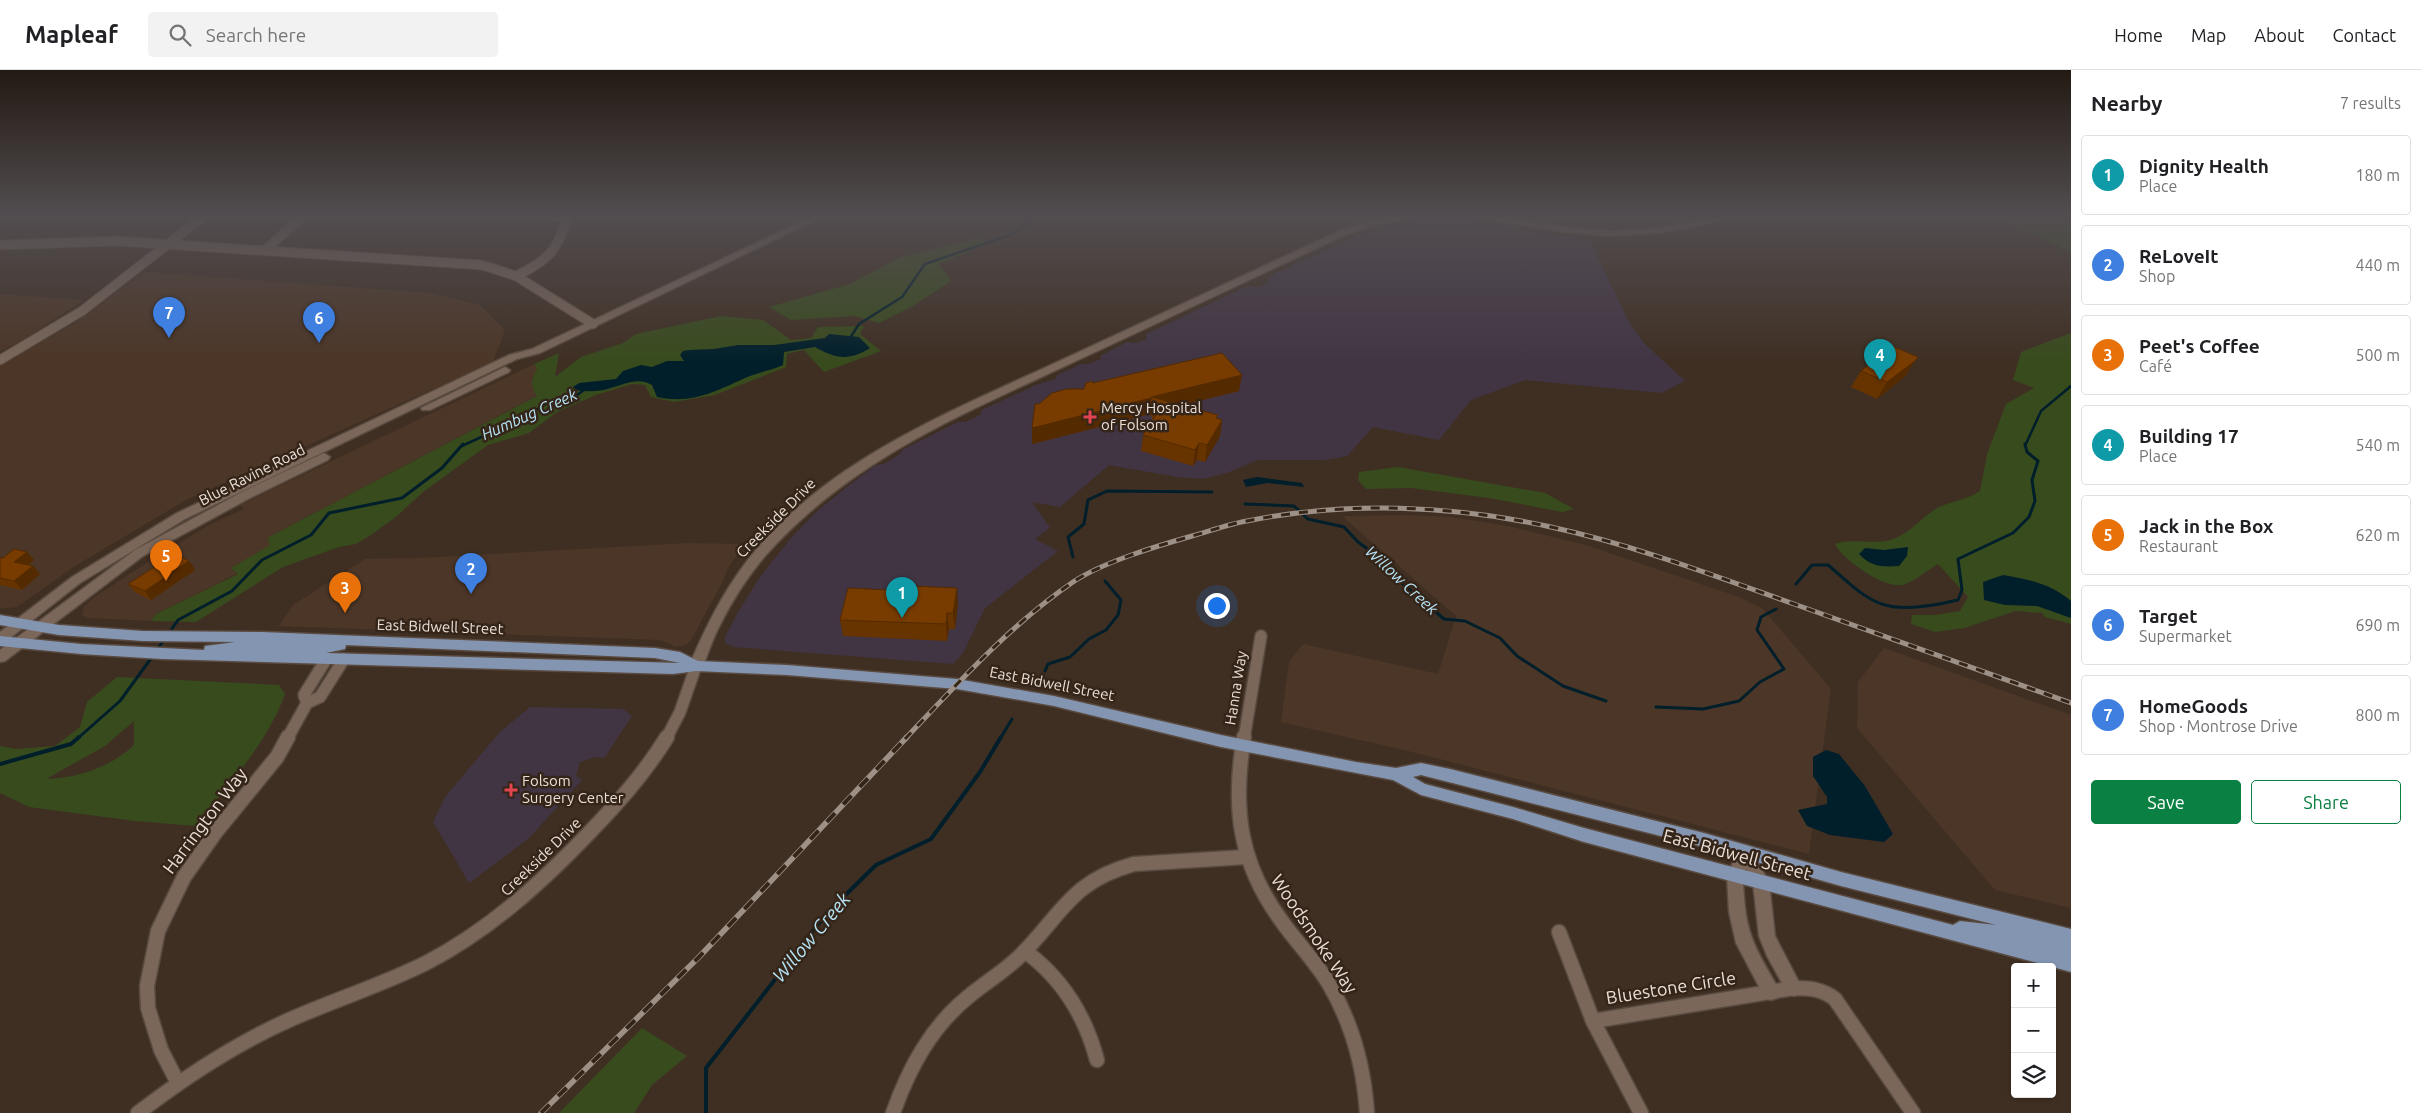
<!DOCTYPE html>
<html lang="en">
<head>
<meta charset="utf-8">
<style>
	:root { --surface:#fff; --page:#f2f2f2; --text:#202124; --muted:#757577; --line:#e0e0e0; --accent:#0b8043 }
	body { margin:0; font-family:Ubuntu,sans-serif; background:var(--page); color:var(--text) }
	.controls { position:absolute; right:15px; bottom:15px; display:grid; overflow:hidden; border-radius:5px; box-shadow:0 1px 4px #0004 }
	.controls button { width:45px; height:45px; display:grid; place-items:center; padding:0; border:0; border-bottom:1px solid var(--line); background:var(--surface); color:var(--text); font:25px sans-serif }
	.you { position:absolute; left:1216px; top:535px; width:18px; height:18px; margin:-12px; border:4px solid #fff; border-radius:50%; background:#1a73e8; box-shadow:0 0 0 8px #1a73e833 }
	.badge { display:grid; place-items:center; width:32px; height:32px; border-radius:50%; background:var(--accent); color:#fff; font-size:16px; font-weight:700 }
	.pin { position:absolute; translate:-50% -41px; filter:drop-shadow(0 1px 2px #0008) }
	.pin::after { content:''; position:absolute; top:26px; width:18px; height:15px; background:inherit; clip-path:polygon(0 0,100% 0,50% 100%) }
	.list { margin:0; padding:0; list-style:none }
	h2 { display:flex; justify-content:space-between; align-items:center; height:65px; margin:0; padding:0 20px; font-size:21px }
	h2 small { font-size:16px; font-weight:400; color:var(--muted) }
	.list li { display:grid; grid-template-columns:32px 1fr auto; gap:15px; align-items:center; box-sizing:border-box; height:80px; margin:0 10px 10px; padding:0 10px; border:1px solid var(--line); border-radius:5px }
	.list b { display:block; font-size:19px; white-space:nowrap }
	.list p { margin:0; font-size:16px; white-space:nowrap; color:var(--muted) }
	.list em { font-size:16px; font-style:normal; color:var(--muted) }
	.actions { display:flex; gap:10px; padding:15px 20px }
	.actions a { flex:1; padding:11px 0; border:1px solid var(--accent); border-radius:5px; text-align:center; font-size:18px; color:var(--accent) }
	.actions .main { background:var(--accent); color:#fff }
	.icon { flex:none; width:28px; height:28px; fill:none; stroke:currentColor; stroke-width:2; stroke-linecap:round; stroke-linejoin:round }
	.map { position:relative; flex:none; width:2071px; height:1043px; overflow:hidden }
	header { display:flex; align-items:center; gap:30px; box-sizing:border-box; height:70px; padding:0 25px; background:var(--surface); border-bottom:1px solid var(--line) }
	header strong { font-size:24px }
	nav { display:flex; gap:28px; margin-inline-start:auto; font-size:18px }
	.search { width:350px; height:45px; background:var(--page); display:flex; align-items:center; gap:12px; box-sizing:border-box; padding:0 18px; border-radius:5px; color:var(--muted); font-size:19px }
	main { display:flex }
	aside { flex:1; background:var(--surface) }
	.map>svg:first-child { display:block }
</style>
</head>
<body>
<header>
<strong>Mapleaf</strong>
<div class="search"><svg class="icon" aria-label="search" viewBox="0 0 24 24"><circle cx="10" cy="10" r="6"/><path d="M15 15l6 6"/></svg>Search here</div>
<nav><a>Home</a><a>Map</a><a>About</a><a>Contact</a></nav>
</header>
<main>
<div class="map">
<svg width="2071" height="1043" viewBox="0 0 2071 1043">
	<rect width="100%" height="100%" fill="#3f2f23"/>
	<g fill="#4c3627">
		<path d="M144,202L430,223L480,235L505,260L493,292L186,430L72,498L17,537L0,539V296L73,254Z"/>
		<path d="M0,224L84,230L21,271L0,282Z"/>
		<path d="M534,294L537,299L532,309L538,325L267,468L271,475L232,498L238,503L156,544L151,551L88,548L82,545L84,537L93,528L157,486L211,454L244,439L240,435Z"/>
		<path d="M1407,445L1452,447L1508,456L1586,475L1736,526L1762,538L1831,619L1809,784L1412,682L1281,652L1289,592L1303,574L1438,604L1456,546L1342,446Z"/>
		<path d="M687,473L746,474L729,496L722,513L691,570L686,575L676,577L660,570L279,556L293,535L365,489L420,488Z"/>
		<path d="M1884,578L2071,645V838L1995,820L1857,658L1858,612Z"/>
	</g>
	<g fill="#413544">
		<path d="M1450,150L1492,153L1554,165L1589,169L1629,252L1645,274L1685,311L1661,323L1525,310L1471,330L1439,370L1373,357L1347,386L1326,390H1258L1227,403L1203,409L1177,407L1109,395L1060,437L1032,432L1050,458L1035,469L1058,481L985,538L963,583L953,594L734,577L725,573V567L737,544L760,507L791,468L816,442L852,413L876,395L884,394L900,384L902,380L958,352H965L980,345L982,340L1036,315L1055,309L1057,305L1081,294H1088L1101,289L1100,286L1127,272L1136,273L1147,269L1146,264L1248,216L1259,217L1269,212L1268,207L1360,164L1387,156L1421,151Z"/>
		<path d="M530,637L623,639L632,646L604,688L595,687L580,692L576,706L582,710L529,768L469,813L433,752L445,727L500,662Z"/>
	</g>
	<g fill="#384b1d" fill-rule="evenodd">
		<path d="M1996,146H2071V182Z"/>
		<path d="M980,168L989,173L939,194L951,211L913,236L879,253L854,246L791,250L769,237L850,214L901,187Z"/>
		<path d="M721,246L763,250L791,270L811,268L818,257L864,256L860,264L881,281L824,302L804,280L787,284L786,297L715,325L674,332L651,327L645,315L632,314L596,325L557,342L529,363L488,375L423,422L397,446L371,465L356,474L339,477L283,497L196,552L151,551L156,544L238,504L231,498L270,475L267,468L537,326C530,315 531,310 537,299L534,294L559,283L555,307L581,287L623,273L636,264Z"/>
		<path d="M2071,263V554L2045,547L2042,543L2016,541L1964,558L1935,562L1911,554L1912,545H1935L1960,541L1968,527L1938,494C1929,499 1911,514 1902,515C1883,518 1843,490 1835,474C1853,467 1874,476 1893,469C1910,463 1922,447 1937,438C1951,431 1967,430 1980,421L1987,384L2006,334L2034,318L2013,310L2021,282Z"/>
		<path d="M1398,397L1545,423L1574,439L1562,442L1489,428L1411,418L1366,419L1358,410L1359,402Z"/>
		<path d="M117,607L279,615L285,624C268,672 227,717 195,756L135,751L29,737L0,723V676L16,679L55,676L80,657L87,632ZM134,651V675C111,697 78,708 46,709L105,676Z"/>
		<path d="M642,958L687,986L652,1015L634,1043H559Z"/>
	</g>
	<g fill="#001f2a">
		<path d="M829,264L859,267L870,278C849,291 836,289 815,277L784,282L783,295C772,300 760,302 750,306C717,320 694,335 657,327L652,315C637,307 626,314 611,318C599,322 587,322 575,320L573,317L579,313L616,309L623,301L641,295L652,297L667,291H684L680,285L683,281L689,280L714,279L738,275H774L825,268Z"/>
		<path d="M1257,407L1302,413L1304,417L1267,413L1246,417L1243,410Z"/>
		<path d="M1908,477L1907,486L1899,496C1883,497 1871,497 1859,484L1865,478L1884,480Z"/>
		<path d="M2003,505C2030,510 2049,513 2071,531V548L2037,536L2005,535L1984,530L1983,512Z"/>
		<path d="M1826,680L1839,684L1865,716L1893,764L1884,772L1830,765L1807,756L1798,740L1827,734V727L1813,706V687Z"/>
	</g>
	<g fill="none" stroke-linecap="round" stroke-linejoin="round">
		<g stroke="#001f2a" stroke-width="2.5">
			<path d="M850,268L859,254L902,227L925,194L1010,165L1039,146"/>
			<path d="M462,376L522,348L553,330L577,325L584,320"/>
			<path d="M2025,376L2041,341L2071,316"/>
		</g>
		<g stroke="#001f2a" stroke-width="3">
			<path d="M1245,434L1294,436L1308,449L1344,457L1358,472L1388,494L1402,513L1444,549L1465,551L1500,568L1517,586L1563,616L1606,631"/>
			<path d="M1073,487L1068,467L1084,454L1088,430L1107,421L1212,422"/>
			<path d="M1796,514L1812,495H1828C1845,509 1863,529 1885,535C1906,541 1937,535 1958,530L1962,520L1958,489L2013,463L2029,447L2035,431L2032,410L2038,391L2027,382L2025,374"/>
			<path d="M169,563L178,550L232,521L262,490L311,465L329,443L402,428L442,398L463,374"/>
			<path d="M157,580L165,568"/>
			<path d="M1045,601L1048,594L1070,587L1089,569L1106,560L1118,545L1121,530L1105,511"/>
			<path d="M1656,637L1703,639L1739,631L1760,612L1784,599L1757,560L1761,547L1776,539"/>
			<path d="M77,669L120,631L152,587"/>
			<path d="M1000,669L1012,649"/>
		</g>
		<g stroke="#001f2a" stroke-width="4">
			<path d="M0,694L71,674L79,667"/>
			<path d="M706,1043V998L827,843L876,795L931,769L980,702L1001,667"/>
		</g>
		<defs>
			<g id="minor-far2">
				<path d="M0,175L117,171L482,195L516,206L593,254"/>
				<path d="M265,180L303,146"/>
				<path d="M516,206C548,190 557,182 567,147L551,146"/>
				<path d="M0,290L82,241L204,146"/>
			</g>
			<g id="minor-far1">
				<path d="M307,633L304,625L327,588"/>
				<path d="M287,669L307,633L320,627L344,589"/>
				<path d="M666,669L680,642L696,596"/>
				<path d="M1244,669L1261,566"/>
			</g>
			<g id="minor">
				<path d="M1244,667C1232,738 1239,794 1283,853C1298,874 1316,892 1329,914C1352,953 1364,997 1367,1043"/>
				<path d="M1559,862L1593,951"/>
				<path d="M1025,881C1063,909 1085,945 1097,990"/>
				<path d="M178,1013L161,980L148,938L147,916L158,861L184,807L215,763L277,687L288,667"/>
				<path d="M138,1043C185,1007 235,974 289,950C334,930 382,915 426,893C488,861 540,814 588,764C617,734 645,703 667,667"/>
				<path d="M893,1043C909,998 931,957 968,927C985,913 1003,902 1019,887C1062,845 1069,812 1134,794L1246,787"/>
				<path d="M1641,1043L1593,951L1794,918C1810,918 1822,919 1835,929L1913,1043"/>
			</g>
			<g id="tertiary">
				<path d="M1396,146H1416L1412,149L1377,154L1345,165C1255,207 1166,249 1076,291C961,345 853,388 766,485C748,506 732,531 720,555C712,570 708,585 701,600H691L689,596C701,568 713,542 729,517C804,397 946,344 1068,287C1158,245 1249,203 1339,161L1373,150Z"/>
				<path d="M1476,146C1522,146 1566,161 1612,161C1635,161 1657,159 1680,154C1698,151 1714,146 1732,146L1711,153L1661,163L1610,166L1565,162L1480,149Z"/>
				<path d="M1745,776L1750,778L1769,812L1775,866L1802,918L1800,924L1794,926L1788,924L1767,886L1759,866L1753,813L1746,799C1742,807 1743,816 1744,826C1746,865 1758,883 1777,916L1779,922L1777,928L1771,930L1765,928L1736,873L1729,842L1727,805L1740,778Z"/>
			</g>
			<g id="secondary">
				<path d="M813,146H824L540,283L517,289L185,449L80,513L5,572L0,574V562L72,507L177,443L509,285L532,279Z"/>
				<path d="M505,297L510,300L509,302L430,340H422L421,338Z"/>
				<path d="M324,383L330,387L328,390L250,428L143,486L5,591L0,592V580L135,480L242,422Z"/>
			</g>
			<path id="primary" d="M0,545L59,555L143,561L262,562L655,578L680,582L698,591L787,595L957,609L1054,626L1221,665L1356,692L1396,698L1421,693L1450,699L1704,763L1841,802L2071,859V902L1584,772L1513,749L1421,725L1393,710L1221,677L1054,636L957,619L787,605L696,601L673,604L162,589L81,584L0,576V566L81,574L204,580L205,576L235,572L143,571L59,565L0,555ZM346,575L655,588L680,593L326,583L345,579ZM1421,705L1704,777L1841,816L1996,855L1960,851L1953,855L1584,758L1513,737L1425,714L1413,707Z"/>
		</defs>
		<use href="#minor-far2" stroke="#594a40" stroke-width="11"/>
		<use href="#minor-far1" stroke="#594a40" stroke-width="14"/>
		<use href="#minor" stroke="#594a40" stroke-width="17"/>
		<use href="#tertiary" stroke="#594a40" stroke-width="3"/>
		<use href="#secondary" stroke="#594a40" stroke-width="3"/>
		<use href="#primary" stroke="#594a40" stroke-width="3"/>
		<use href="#minor-far2" stroke="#7a675a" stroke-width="9"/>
		<use href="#minor-far1" stroke="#7a675a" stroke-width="11"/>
		<use href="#minor" stroke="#7a675a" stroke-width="14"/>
		<use href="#tertiary" fill="#7a675a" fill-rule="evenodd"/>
		<use href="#secondary" fill="#7a675a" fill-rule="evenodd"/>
		<use href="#primary" fill="#8495b2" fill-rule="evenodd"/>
		<defs>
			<path id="rail-far1" d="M905,669C957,614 1010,555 1073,512C1103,492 1157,476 1192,466C1210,461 1229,454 1247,451C1347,431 1452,435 1551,457C1634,475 1715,506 1794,534C1887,567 1979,600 2071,633"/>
			<path id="rail" d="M541,1043L700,886L907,667"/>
		</defs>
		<use href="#rail-far1" stroke="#9d9086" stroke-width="5"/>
		<use href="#rail" stroke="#9d9086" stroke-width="5.5"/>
		<use href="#rail-far1" stroke="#352519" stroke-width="3" stroke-dasharray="9" stroke-linecap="butt"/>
		<use href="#rail" stroke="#352519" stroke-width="4" stroke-dasharray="12" stroke-linecap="butt"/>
	</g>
	<g fill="#673400">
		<path d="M1861,301L1908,303L1904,307L1877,329L1851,317Z"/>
		<path d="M1093,313L1239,321L1182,335L1222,350L1220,366L1205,392L1197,390L1193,396L1141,381L1143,365L1153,349L1150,344L1032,374L1039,334L1084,319Z"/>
		<path d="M0,488L34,490L28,495L40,504L22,520L0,515Z"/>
		<path d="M189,491L195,500L151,530L135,522L128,514Z"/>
		<path d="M887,520L958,534L955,559H949L947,571L843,566L840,550Z"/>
	</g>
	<g fill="#542a00">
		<path d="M1918,287L1904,307L1877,329L1887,312Z"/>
		<path d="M1242,305L1239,321L1160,340V339L1151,327Z"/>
		<path d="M1151,328L1150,344L1032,374V358Z"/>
		<path d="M1222,350L1220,366L1205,392L1207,375Z"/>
		<path d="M1199,373L1197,390L1193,396L1195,380Z"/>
		<path d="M27,482L34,490L22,500L14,492Z"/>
		<path d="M189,491L195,500L151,530L145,521Z"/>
		<path d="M33,496L40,504L22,520L14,511Z"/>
		<path d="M957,518L958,534L955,559L953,543Z"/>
		<path d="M947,543L949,559L947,571L946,554Z"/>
	</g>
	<g fill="#783c00" stroke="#542a00">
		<path d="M1892,276L1918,287L1915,291L1887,312L1861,301Z"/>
		<path d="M1222,283L1242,305L1151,327L1218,345L1216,348L1222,350L1207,375L1199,373L1195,380L1143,365L1160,339L1151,328L1032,358L1035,334H1039L1052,323L1067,319H1084L1086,313L1092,311L1093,313Z"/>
		<path d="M14,479L27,482L14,492L33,496L14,511L0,508V488H3Z"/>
		<path d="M175,484L189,491L145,521L128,514Z"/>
		<path d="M888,515L957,518L953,543H947L946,554L840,550L848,518L887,520Z"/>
	</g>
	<linearGradient id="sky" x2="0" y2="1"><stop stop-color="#231a13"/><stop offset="0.5" stop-color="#524d50"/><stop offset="1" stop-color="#524d50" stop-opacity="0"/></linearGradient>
	<rect width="2071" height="292" fill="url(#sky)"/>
	<g fill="#e0444e" stroke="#352519" stroke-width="2">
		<path d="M1087.5 339.5h5v5h5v5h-5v5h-5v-5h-5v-5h5z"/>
		<path d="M508.5 712.5h5v5h5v5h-5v5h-5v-5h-5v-5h5z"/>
	</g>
	<g text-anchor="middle" stroke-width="5" stroke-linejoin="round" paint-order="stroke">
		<g font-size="15" fill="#eadfd7" stroke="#352519" text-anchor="start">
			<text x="1101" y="343">Mercy Hospital<tspan x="1101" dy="17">of Folsom</tspan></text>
			<text x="522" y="716">Folsom<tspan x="522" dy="17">Surgery Center</tspan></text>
		</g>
		<g font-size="15" fill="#eadfd7" stroke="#352519">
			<text transform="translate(252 405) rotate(-27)" y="5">Blue Ravine Road</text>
			<text transform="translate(776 448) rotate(-45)" y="5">Creekside Drive</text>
			<text transform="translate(440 557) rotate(2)" y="5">East Bidwell Street</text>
			<text transform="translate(1052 614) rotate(11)" y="5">East Bidwell Street</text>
			<text transform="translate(1236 618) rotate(-81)" y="5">Hanna Way</text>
			<text transform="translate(541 787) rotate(-44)" y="5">Creekside Drive</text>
		</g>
		<g font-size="16" font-style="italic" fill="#b5e3f6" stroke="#352519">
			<text transform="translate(529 344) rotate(-24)" y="6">Humbug Creek</text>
			<text transform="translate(1402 510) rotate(43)" y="6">Willow Creek</text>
		</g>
		<g font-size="18" fill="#eadfd7" stroke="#352519">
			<text transform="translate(205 751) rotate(-53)" y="6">Harrington Way</text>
			<text transform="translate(1737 785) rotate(15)" y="6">East Bidwell Street</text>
			<text transform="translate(1314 864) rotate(56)" y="6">Woodsmoke Way</text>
			<text transform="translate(1671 918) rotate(-9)" y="6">Bluestone Circle</text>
		</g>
		<g font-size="19" font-style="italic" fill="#b5e3f6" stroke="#352519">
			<text transform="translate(811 867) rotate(-50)" y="7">Willow Creek</text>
		</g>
	</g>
</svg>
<div class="controls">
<button>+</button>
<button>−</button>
<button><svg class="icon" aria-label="layers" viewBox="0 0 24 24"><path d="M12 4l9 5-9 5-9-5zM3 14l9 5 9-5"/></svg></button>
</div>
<div class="you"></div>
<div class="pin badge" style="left:902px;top:548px;background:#0f9aa8">1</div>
<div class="pin badge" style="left:471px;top:524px;background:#3f7fe0">2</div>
<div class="pin badge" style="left:345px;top:543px;background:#e8710a">3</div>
<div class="pin badge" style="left:1880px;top:310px;background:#0f9aa8">4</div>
<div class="pin badge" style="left:166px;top:511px;background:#e8710a">5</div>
<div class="pin badge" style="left:319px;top:273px;background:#3f7fe0">6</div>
<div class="pin badge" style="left:169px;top:268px;background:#3f7fe0">7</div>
</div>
<aside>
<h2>Nearby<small>7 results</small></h2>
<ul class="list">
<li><span class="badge" style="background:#0f9aa8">1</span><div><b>Dignity Health</b><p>Place</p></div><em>180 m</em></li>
<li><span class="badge" style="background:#3f7fe0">2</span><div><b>ReLoveIt</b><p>Shop</p></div><em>440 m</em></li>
<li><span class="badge" style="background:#e8710a">3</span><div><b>Peet's Coffee</b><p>Café</p></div><em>500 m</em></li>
<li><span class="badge" style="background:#0f9aa8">4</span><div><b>Building 17</b><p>Place</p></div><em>540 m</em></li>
<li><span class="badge" style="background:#e8710a">5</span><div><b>Jack in the Box</b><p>Restaurant</p></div><em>620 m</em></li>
<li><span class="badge" style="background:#3f7fe0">6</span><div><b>Target</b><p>Supermarket</p></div><em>690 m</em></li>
<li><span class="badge" style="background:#3f7fe0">7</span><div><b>HomeGoods</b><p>Shop · Montrose Drive</p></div><em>800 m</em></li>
</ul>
<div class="actions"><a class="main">Save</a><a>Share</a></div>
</aside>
</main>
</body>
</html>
